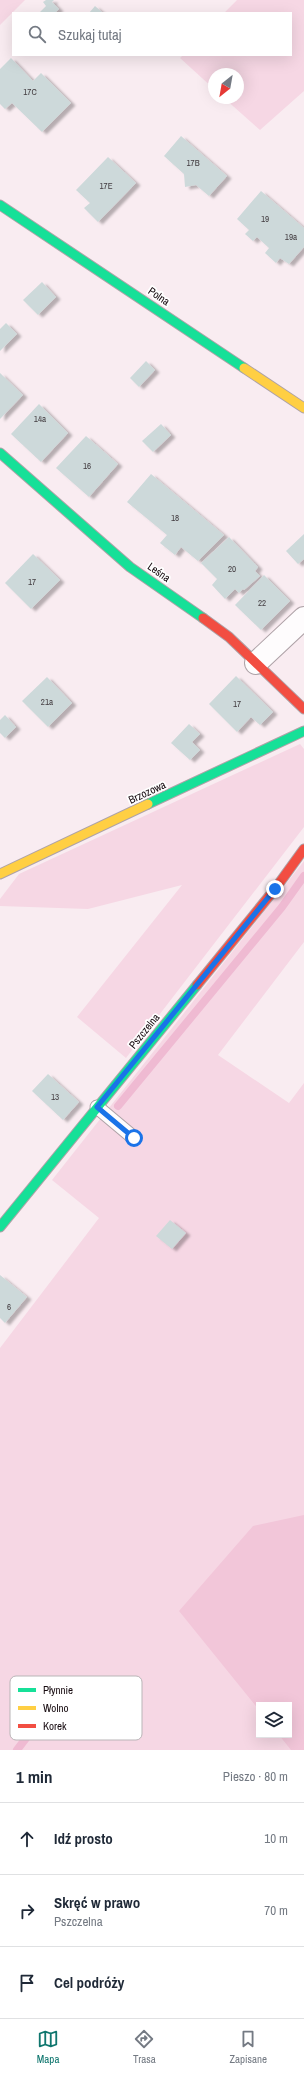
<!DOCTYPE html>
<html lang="pl">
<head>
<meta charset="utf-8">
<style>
	:root { --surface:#fff; --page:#f6f6f7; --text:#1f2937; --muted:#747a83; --line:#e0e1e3; --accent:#0f766e }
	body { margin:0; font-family:"Archivo Narrow",sans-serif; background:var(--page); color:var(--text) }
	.controls { position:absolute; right:12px; bottom:12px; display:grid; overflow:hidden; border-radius:0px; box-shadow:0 4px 16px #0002 }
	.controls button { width:36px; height:36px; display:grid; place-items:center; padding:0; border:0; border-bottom:1px solid var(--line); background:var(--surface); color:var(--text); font:20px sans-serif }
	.compass { position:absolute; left:208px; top:68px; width:36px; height:36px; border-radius:50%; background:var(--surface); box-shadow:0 4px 16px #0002; rotate:211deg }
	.stop { position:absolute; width:12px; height:12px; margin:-9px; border:3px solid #1a73e8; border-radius:50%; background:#fff }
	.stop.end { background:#1a73e8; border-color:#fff; box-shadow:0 1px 4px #0008 }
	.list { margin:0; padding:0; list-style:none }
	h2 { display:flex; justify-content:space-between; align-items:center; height:52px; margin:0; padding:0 16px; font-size:17px }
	h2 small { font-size:13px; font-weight:400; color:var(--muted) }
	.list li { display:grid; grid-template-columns:26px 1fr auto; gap:12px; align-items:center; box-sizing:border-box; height:72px; padding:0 16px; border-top:1px solid var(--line) }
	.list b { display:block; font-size:15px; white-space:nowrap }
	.list p { margin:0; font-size:13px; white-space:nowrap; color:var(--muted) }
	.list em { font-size:13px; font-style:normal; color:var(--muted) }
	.icon { flex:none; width:22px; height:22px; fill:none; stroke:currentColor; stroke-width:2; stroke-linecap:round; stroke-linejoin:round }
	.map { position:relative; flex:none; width:304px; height:1750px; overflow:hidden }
	.search { position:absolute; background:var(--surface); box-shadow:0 4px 16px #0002; left:12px; right:12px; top:12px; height:44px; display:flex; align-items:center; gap:10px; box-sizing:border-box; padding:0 14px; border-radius:0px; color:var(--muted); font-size:15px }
	.sheet { height:268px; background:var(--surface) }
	nav { display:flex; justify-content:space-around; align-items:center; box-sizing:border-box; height:56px; border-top:1px solid var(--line); background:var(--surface); font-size:11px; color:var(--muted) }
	nav a { display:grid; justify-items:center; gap:2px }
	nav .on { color:var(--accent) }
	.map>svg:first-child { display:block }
</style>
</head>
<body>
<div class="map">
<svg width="304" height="1750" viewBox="0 0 304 1750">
	<defs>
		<filter id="shadow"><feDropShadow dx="4.5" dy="2.5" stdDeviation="1" flood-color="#0004"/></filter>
	</defs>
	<rect width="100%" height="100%" fill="#f9ecf1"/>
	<g fill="#f6d7e4" fill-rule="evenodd">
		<path d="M0,0H25L0,25Z"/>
		<path d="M237,0H304V91L260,130L224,98H238V74H214V89L180,58L183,55H291V13H224Z"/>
		<path d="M300,744L304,749V827L126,1058L77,1017L182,885L88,909L0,906V899L19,874Z"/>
		<path d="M304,861V942L218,1055L289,1103L304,1083V1750H0V1348L99,1218L52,1180ZM259,1705H289V1735H259Z"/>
	</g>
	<path fill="#f2c6d9" d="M304,1515V1750H291L279,1735H289V1705H259V1710L179,1611L253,1526Z"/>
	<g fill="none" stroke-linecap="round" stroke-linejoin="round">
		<g stroke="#efbad2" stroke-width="8">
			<path d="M118,1106L282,907L304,876"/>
			<path d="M17,1750L33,1729"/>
		</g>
	</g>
	<g fill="#cdd9da" filter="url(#shadow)">
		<path d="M46,0H54L52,2L59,9L55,13H39L46,6L43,2Z"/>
		<path d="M95,6L103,13H89Z"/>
		<path d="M11,58L33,81L41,73L71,103L42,132L12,103L5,109L0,104V69Z"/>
		<path d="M181,136L227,176L209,196L196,185L185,187L184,174L164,156Z"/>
		<path d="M108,157L136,183L98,222L84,208L90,203L76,190Z"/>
		<path d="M261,191L304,228V247L289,264L280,258L276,263L265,253L269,248L257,237L253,241L245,234L249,230L237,219Z"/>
		<path d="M42,282L56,297L38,315L23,300Z"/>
		<path d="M6,323L17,334L0,351V329Z"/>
		<path d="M146,361L155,370L139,387L130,378Z"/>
		<path d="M0,373L23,395L0,419Z"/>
		<path d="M39,404L68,433L41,462L11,434Z"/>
		<path d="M161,424L171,435L153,452L142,441Z"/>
		<path d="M86,436L118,464L89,497L56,468Z"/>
		<path d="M151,474L224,535L198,561L181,547L175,555L160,543L167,535L127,502Z"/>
		<path d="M304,534V559L298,564L286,551Z"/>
		<path d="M229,537L258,567L255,571L260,576L244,590L243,589L239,593L235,589L225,599L212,585L217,579L201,563Z"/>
		<path d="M33,554L60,580L31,609L5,583Z"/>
		<path d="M264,575L290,601L261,630L235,605Z"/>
		<path d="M236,676L273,712L260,725L251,717L237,732L209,704Z"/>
		<path d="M47,677L72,703L48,727L22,701Z"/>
		<path d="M5,715L16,727L5,738L0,733V720Z"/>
		<path d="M189,724L200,734L192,742L200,750L190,760L171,743Z"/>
		<path d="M48,1074L79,1102L63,1120L32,1091Z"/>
		<path d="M170,1220L186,1233L172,1249L156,1236Z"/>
		<path d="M0,1275L27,1297L5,1323L0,1318Z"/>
	</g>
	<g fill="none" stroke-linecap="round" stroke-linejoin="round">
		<defs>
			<path id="lane" d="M97,1107L134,1138"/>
			<path id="street" d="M256,663L304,618"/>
			<g id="fast">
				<path d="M0,205L244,368"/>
				<path d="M0,453L130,567L203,618"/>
				<path d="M148,804L304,731"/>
				<path d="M0,1227L197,985"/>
			</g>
			<g id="slow">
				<path d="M244,368L304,408"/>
				<path d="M0,874L148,804"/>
			</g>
			<g id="jam">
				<path d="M203,618L229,637L304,709"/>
				<path d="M197,985L275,889L304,849"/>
			</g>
		</defs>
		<use href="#lane" stroke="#aea2a7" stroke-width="15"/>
		<use href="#street" stroke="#aea2a7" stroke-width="24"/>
		<use href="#fast" stroke="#aea2a7" stroke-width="11"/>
		<use href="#slow" stroke="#aea2a7" stroke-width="11"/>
		<use href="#jam" stroke="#aea2a7" stroke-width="11"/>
		<use href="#lane" stroke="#fefcfd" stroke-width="13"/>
		<use href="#street" stroke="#fefcfd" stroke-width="22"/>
		<use href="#fast" stroke="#16e098" stroke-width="9"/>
		<use href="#slow" stroke="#ffcf43" stroke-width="9"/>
		<use href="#jam" stroke="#f24e42" stroke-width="9"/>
	</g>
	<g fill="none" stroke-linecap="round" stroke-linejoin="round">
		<path stroke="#1a73e8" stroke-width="5" d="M134,1138L97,1107L275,889"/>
	</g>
	<g text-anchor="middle" stroke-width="3.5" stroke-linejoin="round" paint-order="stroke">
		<g font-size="9" fill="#433d41">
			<text x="30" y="95">17C</text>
			<text x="193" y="166">17B</text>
			<text x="106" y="189">17E</text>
			<text x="265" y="222">19</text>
			<text x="291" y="240">19a</text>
			<text x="40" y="422">14a</text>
			<text x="87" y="469">16</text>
			<text x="175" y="521">18</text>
			<text x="232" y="572">20</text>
			<text x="32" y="585">17</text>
			<text x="262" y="606">22</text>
			<text x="47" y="705">21a</text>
			<text x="237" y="707">17</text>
			<text x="55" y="1100">13</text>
			<text x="9" y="1310">6</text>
		</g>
		<g font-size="11" fill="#15090e" stroke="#fff">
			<text transform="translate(159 296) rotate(34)" y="4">Polna</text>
			<text transform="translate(159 572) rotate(35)" y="4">Leśna</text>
			<text transform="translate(147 792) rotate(-25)" y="4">Brzozowa</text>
			<text transform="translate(144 1031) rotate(-51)" y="4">Pszczelna</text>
		</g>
	</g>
	<rect x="10" y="1676" width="132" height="64" rx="6" fill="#fff" stroke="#b9b5b7" stroke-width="1"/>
	<rect x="18" y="1688" width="18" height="4" fill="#16e098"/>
	<rect x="18" y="1706" width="18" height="4" fill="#ffcf43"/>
	<rect x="18" y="1724" width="18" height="4" fill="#f24e42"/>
	<g font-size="11" fill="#15090e">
		<text x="43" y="1694">Płynnie</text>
		<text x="43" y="1712">Wolno</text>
		<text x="43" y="1730">Korek</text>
	</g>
</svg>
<div class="controls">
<button><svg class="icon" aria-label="layers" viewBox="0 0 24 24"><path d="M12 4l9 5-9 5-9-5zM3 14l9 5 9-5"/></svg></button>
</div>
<svg class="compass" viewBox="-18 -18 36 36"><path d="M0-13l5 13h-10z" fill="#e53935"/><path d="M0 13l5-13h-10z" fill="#747a83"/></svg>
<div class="stop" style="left:134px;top:1138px"></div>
<div class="stop end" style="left:275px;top:889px"></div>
<div class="search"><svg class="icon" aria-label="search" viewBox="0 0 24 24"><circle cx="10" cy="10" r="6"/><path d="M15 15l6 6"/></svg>Szukaj tutaj</div>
</div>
<section class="sheet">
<h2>1 min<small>Pieszo · 80 m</small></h2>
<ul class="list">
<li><svg class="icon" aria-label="ahead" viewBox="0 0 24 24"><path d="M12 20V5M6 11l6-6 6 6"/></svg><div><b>Idź prosto</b></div><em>10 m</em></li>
<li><svg class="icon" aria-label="right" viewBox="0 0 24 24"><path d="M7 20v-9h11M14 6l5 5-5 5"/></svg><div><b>Skręć w prawo</b><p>Pszczelna</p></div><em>70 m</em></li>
<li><svg class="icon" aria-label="arrive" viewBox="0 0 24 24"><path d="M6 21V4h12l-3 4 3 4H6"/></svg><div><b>Cel podróży</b></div></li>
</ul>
</section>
<nav>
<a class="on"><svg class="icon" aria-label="map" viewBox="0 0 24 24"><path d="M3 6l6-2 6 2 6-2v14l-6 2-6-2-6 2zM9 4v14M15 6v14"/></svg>Mapa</a>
<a><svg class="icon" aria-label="directions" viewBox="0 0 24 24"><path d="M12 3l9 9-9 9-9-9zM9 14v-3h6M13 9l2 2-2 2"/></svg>Trasa</a>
<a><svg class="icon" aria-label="saved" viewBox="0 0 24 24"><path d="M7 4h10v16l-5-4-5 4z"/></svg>Zapisane</a>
</nav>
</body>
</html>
